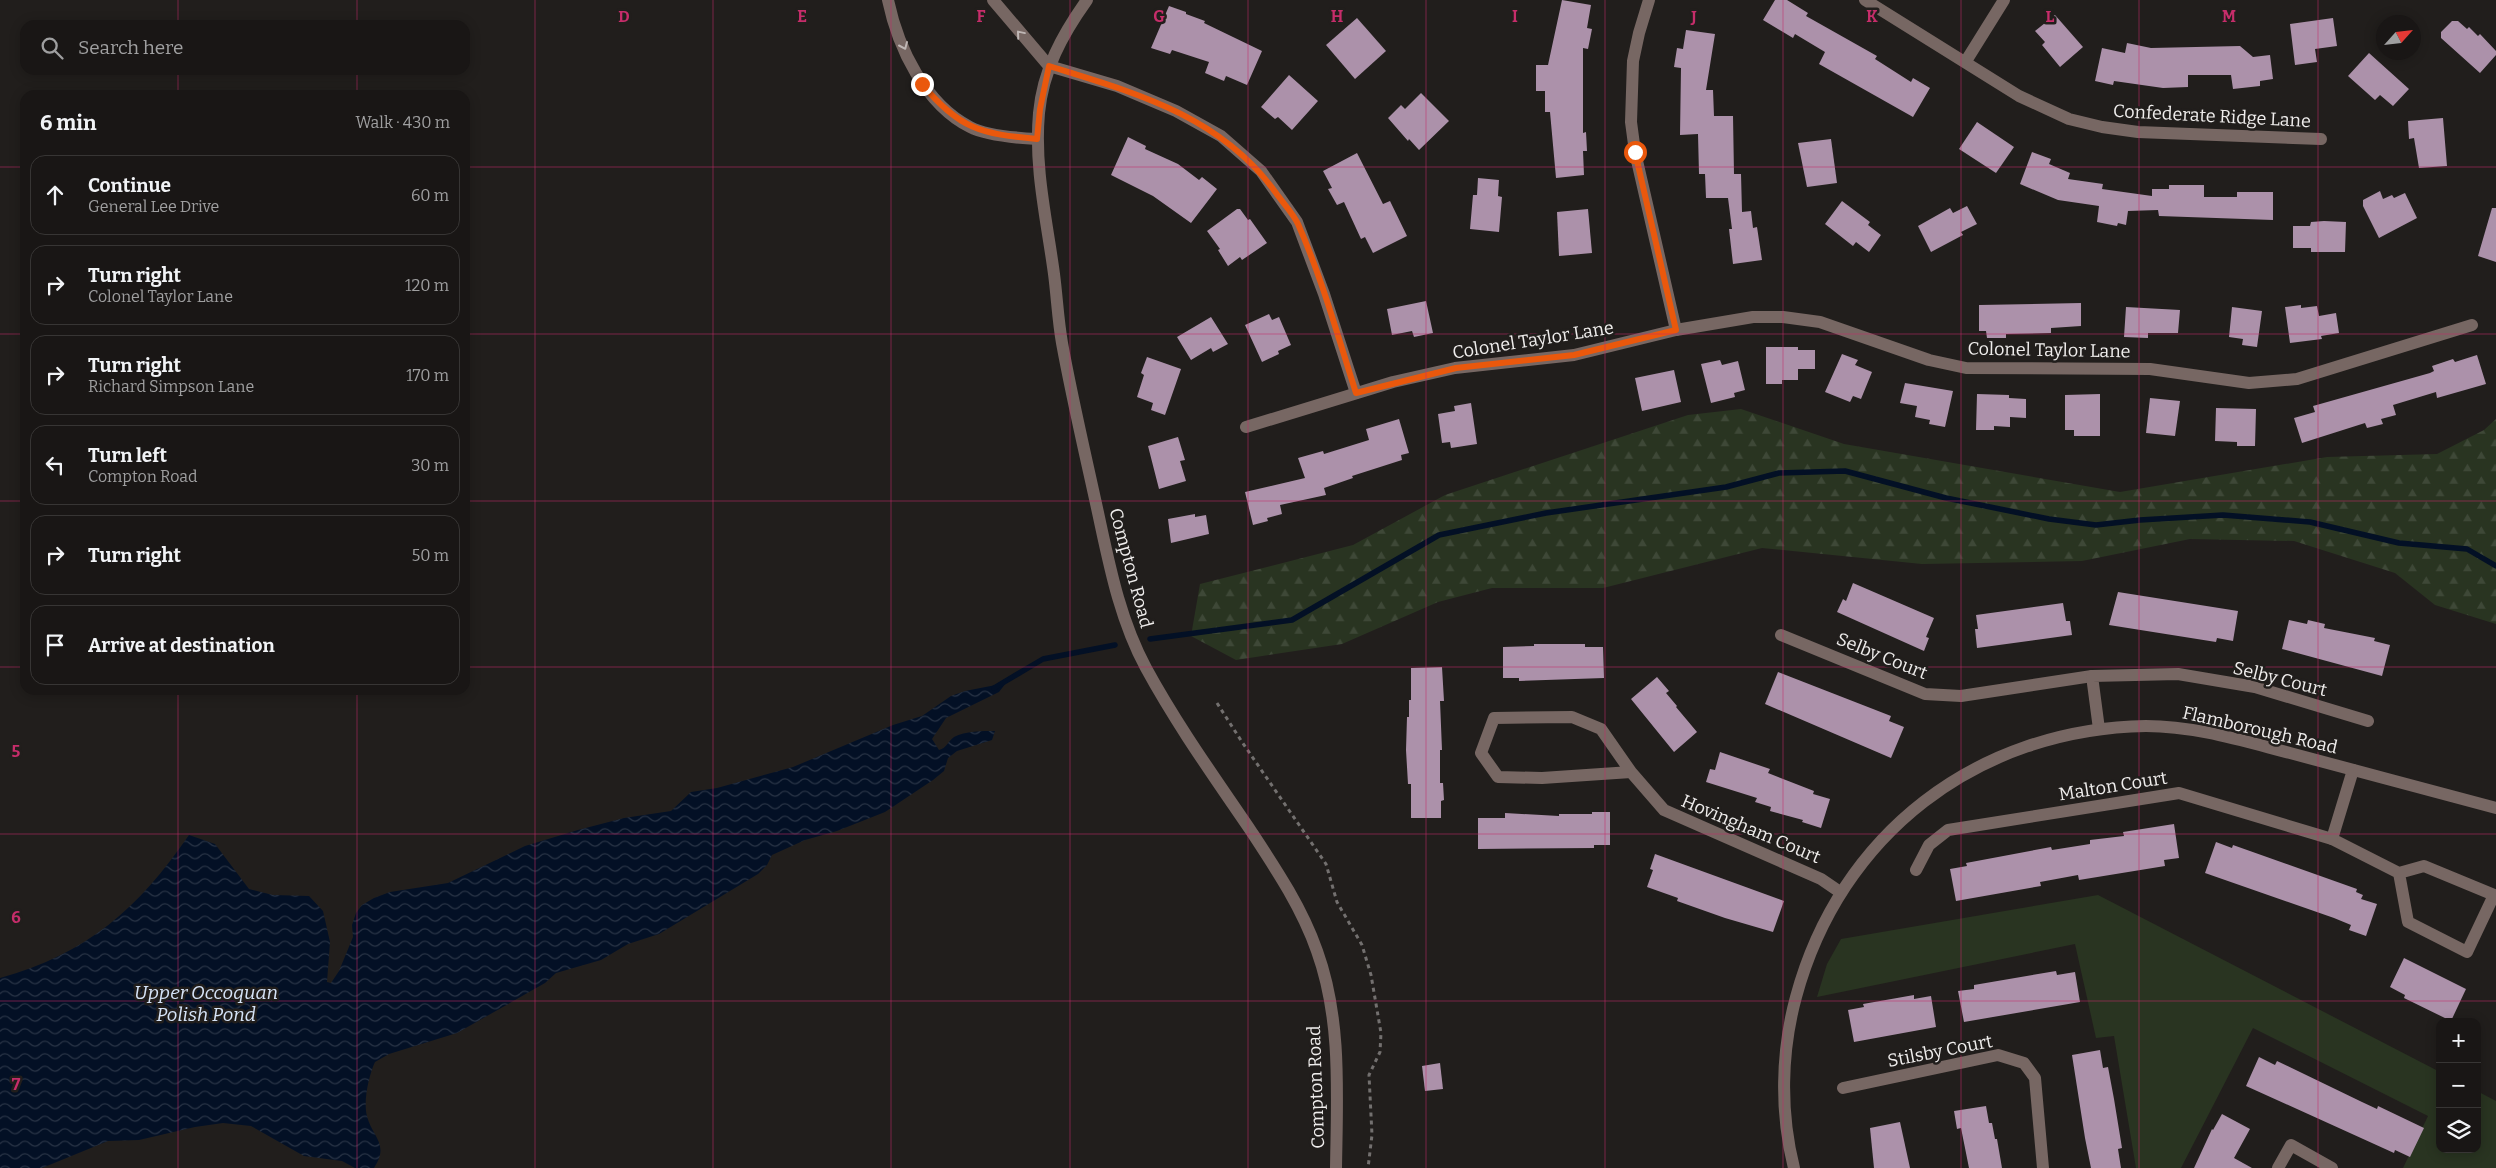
<!DOCTYPE html>
<html lang="en">
<head>
<meta charset="utf-8">
<style>
	:root { --surface:#191615; --page:#262322; --text:#f1f3f6; --muted:#9f9fa0; --line:#373534 }
	body { margin:0; font-family:Bitter,serif; background:var(--page); color:var(--text) }
	.controls { position:absolute; right:15px; bottom:15px; display:grid; overflow:hidden; border-radius:10px; box-shadow:0 2px 12px #0003 }
	.controls button { width:45px; height:45px; display:grid; place-items:center; padding:0; border:0; border-bottom:1px solid var(--line); background:var(--surface); color:var(--text); font:25px sans-serif }
	.compass { position:absolute; left:2376px; top:15px; width:45px; height:45px; border-radius:50%; background:var(--surface); box-shadow:0 2px 12px #0003; rotate:63deg }
	.stop { position:absolute; width:15px; height:15px; margin:-11px; border:4px solid #ea580c; border-radius:50%; background:#fff }
	.stop.end { background:#ea580c; border-color:#fff; box-shadow:0 1px 5px #0008 }
	.list { margin:0; padding:0; list-style:none }
	h2 { display:flex; justify-content:space-between; align-items:center; height:65px; margin:0; padding:0 20px; font-size:21px }
	h2 small { font-size:16px; font-weight:400; color:var(--muted) }
	.list li { display:grid; grid-template-columns:32px 1fr auto; gap:15px; align-items:center; box-sizing:border-box; height:80px; margin:0 10px 10px; padding:0 10px; border:1px solid var(--line); border-radius:15px }
	.list b { display:block; font-size:19px; white-space:nowrap }
	.list p { margin:0; font-size:16px; white-space:nowrap; color:var(--muted) }
	.list em { font-size:16px; font-style:normal; color:var(--muted) }
	.icon { flex:none; width:28px; height:28px; fill:none; stroke:currentColor; stroke-width:2; stroke-linecap:round; stroke-linejoin:round }
	.map { position:relative; flex:none; width:2496px; height:1168px; overflow:hidden }
	.search { position:absolute; background:var(--surface); box-shadow:0 2px 12px #0003; left:20px; top:20px; width:450px; height:55px; display:flex; align-items:center; gap:12px; box-sizing:border-box; padding:0 18px; border-radius:15px; color:var(--muted); font-size:19px }
	.panel { position:absolute; background:var(--surface); box-shadow:0 2px 12px #0003; left:20px; top:90px; width:450px; height:605px; border-radius:15px }
	.map>svg:first-child { display:block }
</style>
</head>
<body>
<div class="map">
<svg width="2496" height="1168" viewBox="0 0 2496 1168">
	<defs>
		<pattern id="forest-firs" width="22" height="20" patternUnits="userSpaceOnUse" patternTransform="scale(1.25)"><rect width="22" height="20" fill="#293421"/><path d="M5 1l3.5 6h-7zM16 11l3.5 6h-7z" fill="#3e4837"/></pattern>
		<pattern id="water-waves" width="16" height="10" patternUnits="userSpaceOnUse" patternTransform="scale(1.25)"><rect width="16" height="10" fill="#031025"/><path d="M0 5q4-4 8 0t8 0" fill="none" stroke="#283345"/></pattern>
	</defs>
	<rect width="100%" height="100%" fill="#211e1c"/>
	<path fill="#293421" d="M2098,895L2440,1072V1149H2477V1091L2496,1101V1168H2403L2428,1116L2253,1028L2181,1168H2136L2114,1036L2096,1038L2075,944L1817,997L1827,964L1841,939Z"/>
	<path fill="url(#forest-firs)" d="M1741,409L1844,444L2120,492L2327,457L2437,454L2484,430L2496,419V624L2435,605L2395,573L2294,541L2190,539L2082,561L1922,564L1762,548L1603,588H1492L1438,602L1342,644L1236,660L1191,636L1200,584L1353,545L1445,495L1688,415Z"/>
	<path fill="url(#water-waves)" d="M1006,683L999,692L946,718L932,739L939,750C947,748 948,741 954,737C965,731 983,731 995,731L992,740L957,751L948,758L944,771L933,780L885,812L837,831L805,840L772,855L767,865L758,874L659,934L628,944L601,960L556,973L545,983L457,1033L389,1054L375,1062C369,1075 363,1101 367,1116C372,1137 390,1144 374,1168H355L342,1161L304,1156L251,1126L223,1123L195,1127L139,1140L108,1141L42,1168H0V978C87,954 139,908 189,835L215,844L249,889L273,895L309,896L323,911L330,942L327,982L331,983L339,971L353,937L352,925L356,913L362,905L374,898L390,892L448,883L525,846L578,830L624,818L671,811L691,792L717,788L793,767L893,725L922,716L951,696L965,691Z"/>
	<g fill="none" stroke-linecap="round" stroke-linejoin="round">
		<g stroke="#031025" stroke-width="5.5">
			<path d="M1150,639L1292,620L1439,535L1546,513L1726,487L1779,473L1845,471L1946,498L2049,519L2096,525L2140,520L2223,515L2310,522L2399,543L2467,549L2496,566"/>
			<path d="M994,688L1043,659L1115,645"/>
		</g>
	</g>
	<g fill="#ac91aa">
		<path d="M1562,0L1591,5L1587,28L1592,29L1588,49L1583,48V133L1586,132L1587,151H1583L1584,175L1556,178L1550,112H1545V91H1536V65H1548Z"/>
		<path d="M1775,0H1787L1808,13L1806,16L1877,56L1875,59L1911,82L1913,78L1930,88L1913,117L1819,64L1825,52L1795,34L1793,38L1763,20Z"/>
		<path d="M1169,6L1186,12V14L1205,21L1204,23L1262,51L1247,85L1226,76L1224,81L1205,73L1209,62L1172,50L1170,54L1151,48Z"/>
		<path d="M2055,15L2083,47L2060,67L2042,45L2045,42L2035,31Z"/>
		<path d="M1357,18L1386,51L1355,79L1326,45Z"/>
		<path d="M2333,18L2337,46L2315,49L2317,62L2295,65L2290,24Z"/>
		<path d="M2452,21H2458L2467,29L2469,27L2478,36L2480,34L2496,51V55L2480,73L2441,38V32Z"/>
		<path d="M1686,30L1715,34L1706,90H1713L1714,116H1733L1734,174H1741L1742,212L1751,211L1753,228L1757,227L1762,260L1733,264L1729,229H1732L1728,198H1706L1705,174H1699L1698,134L1680,135L1681,68L1674,67L1677,48L1683,49Z"/>
		<path d="M2127,43L2151,48L2240,46L2253,57L2270,55L2273,79L2260,81V86L2233,89L2231,75H2188V87L2163,88L2114,81L2113,85L2095,81L2102,48L2125,53Z"/>
		<path d="M2369,53L2409,89L2393,106L2380,95L2375,100L2348,76Z"/>
		<path d="M1289,75L1318,101L1292,130L1278,117L1275,119L1261,107Z"/>
		<path d="M1421,93L1449,121L1419,150L1409,139L1408,141L1388,118L1401,105L1405,109Z"/>
		<path d="M2443,118L2447,166L2419,168L2414,138L2409,139L2408,121Z"/>
		<path d="M1977,122L2014,147L1996,173L1959,149Z"/>
		<path d="M1128,137L1146,146L1145,149L1178,164L1199,180L1202,177L1217,189L1191,223L1153,196L1111,175Z"/>
		<path d="M1831,139L1837,183L1807,187L1798,143Z"/>
		<path d="M2032,152L2051,159L2049,164L2070,173L2068,179L2103,184L2102,189L2152,196V189H2169V185H2204V197H2237V192H2273V220L2159,216L2158,210L2128,211L2126,225L2118,223L2117,226L2097,222L2099,206L2058,200L2020,184Z"/>
		<path d="M1357,153L1383,204L1390,201L1407,236L1373,253L1365,237L1361,239L1344,202L1337,205L1328,189L1332,188L1323,171Z"/>
		<path d="M1478,178L1499,180L1498,196L1502,197L1499,232L1470,229L1473,195H1477Z"/>
		<path d="M2380,191L2383,199L2392,195L2394,198L2405,193L2417,218L2379,238L2363,206V200Z"/>
		<path d="M1842,201L1870,222L1868,225L1881,235L1869,252L1856,242L1853,246L1825,224Z"/>
		<path d="M1967,206L1977,224L1961,232L1963,235L1931,252L1918,226L1950,208L1953,213Z"/>
		<path d="M2492,208H2496V262L2478,256Z"/>
		<path d="M1237,209H1240L1248,220L1250,219L1267,243L1242,260L1240,257L1228,266L1218,250L1220,249L1207,231Z"/>
		<path d="M1588,209L1592,253L1559,256L1557,212Z"/>
		<path d="M2324,221L2346,222L2345,252H2311V248H2293V226H2310L2311,222Z"/>
		<path d="M1426,301L1433,333L1414,337L1412,331L1392,335L1387,309Z"/>
		<path d="M2081,303V326L2051,328V333L2006,334V338H1987L1986,331H1979V305Z"/>
		<path d="M2301,305V308L2317,306L2319,316L2336,313L2339,333L2321,336L2322,339L2290,343L2285,307Z"/>
		<path d="M2126,307L2180,310L2178,333H2148V338L2124,337Z"/>
		<path d="M2232,307L2262,311L2257,347L2242,345L2243,339L2229,337Z"/>
		<path d="M1269,314L1272,320L1279,317L1291,345L1278,351L1279,354L1262,362L1245,325Z"/>
		<path d="M1211,317L1228,344L1213,352L1211,348L1191,360L1177,337Z"/>
		<path d="M1766,347H1798V350H1815V369H1798V380H1782V384H1766Z"/>
		<path d="M1842,354L1858,360L1855,365L1872,372L1861,399L1853,396L1850,402L1825,392Z"/>
		<path d="M2477,355L2486,384L2437,398L2436,392L2393,405L2396,415L2381,419L2383,424L2367,428L2365,423L2302,443L2294,418L2315,412L2313,406L2430,373L2434,371L2432,366L2453,359L2455,362Z"/>
		<path d="M1147,357L1181,369L1165,415L1151,410L1153,403L1137,397L1144,375L1141,373Z"/>
		<path d="M1720,360L1722,365L1738,361L1745,390L1734,393L1735,397L1711,403L1701,364Z"/>
		<path d="M1674,370L1681,402L1642,411L1635,378Z"/>
		<path d="M1905,383L1953,391L1945,427L1929,424L1930,420L1915,417L1917,406L1900,403Z"/>
		<path d="M1977,394L2009,395V398L2026,399V418L2010,417V427L1994,426V430H1976Z"/>
		<path d="M2100,394V436H2074V430H2065V395Z"/>
		<path d="M2150,398L2180,401L2175,436L2146,433Z"/>
		<path d="M1471,403L1477,444L1451,448L1450,442L1442,443L1438,414L1455,411L1454,406Z"/>
		<path d="M2216,408L2256,409L2255,446H2237V442L2215,441Z"/>
		<path d="M1399,419L1409,453L1401,455L1402,460L1352,476L1353,478L1324,488L1326,495L1280,505L1282,514L1267,518L1268,521L1253,525L1245,492L1305,478L1298,458L1323,451L1324,454L1369,440L1366,429Z"/>
		<path d="M1178,437L1185,460L1180,461L1186,481L1159,489L1148,446Z"/>
		<path d="M1195,514V517L1206,515L1209,534L1171,543L1168,519Z"/>
		<path d="M1853,583L1934,618L1926,637L1929,638L1924,651L1837,612L1843,599L1846,601Z"/>
		<path d="M2118,592L2238,611L2233,641L2217,638L2216,642L2109,625Z"/>
		<path d="M2063,603L2066,621H2070L2072,635L1977,648L1975,629H1978L1976,615Z"/>
		<path d="M2289,620L2307,624L2308,620L2325,624L2324,628L2375,638L2374,641L2390,645L2382,676L2282,649Z"/>
		<path d="M1534,644H1585V647H1603L1604,678L1519,681V678H1503V647L1534,646Z"/>
		<path d="M1442,667L1444,701H1440L1442,750H1440V783H1443L1444,800L1441,801V818H1411V784H1408L1406,750L1407,717H1409V700H1411V668Z"/>
		<path d="M1778,672L1891,716L1889,721L1904,727L1891,758L1765,704Z"/>
		<path d="M1657,677L1669,691L1666,693L1677,706L1676,707L1697,732L1674,752L1631,699Z"/>
		<path d="M1720,752L1770,769L1768,773L1814,791L1813,794L1830,799L1821,828L1802,822L1803,820L1770,811L1771,807L1755,802L1757,798L1706,782L1710,769L1715,770Z"/>
		<path d="M1592,812H1610V845H1594V848L1478,849V818H1505V813L1559,816V814H1592Z"/>
		<path d="M2174,824L2179,858L2164,860L2165,866L2079,880L2078,875L2040,882L2041,886L1956,901L1950,869L1967,866L1966,863L2051,847L2052,850L2090,844V840L2124,836L2123,832Z"/>
		<path d="M2216,842L2232,848L2233,845L2357,889L2356,892L2363,895L2361,899L2377,904L2366,936L2349,930L2351,925L2334,918L2205,873Z"/>
		<path d="M1655,854L1784,901L1773,932L1725,918L1677,901L1678,898L1647,887L1653,870L1650,869Z"/>
		<path d="M2404,958L2466,989L2451,1021L2404,998L2405,995L2390,987Z"/>
		<path d="M2056,971L2057,975L2075,972L2080,1002L1964,1022L1958,991L1974,989V985Z"/>
		<path d="M1914,995V999L1931,996L1936,1027L1854,1042L1848,1010L1864,1007L1863,1004Z"/>
		<path d="M2100,1050L2103,1068L2108,1067L2114,1099L2122,1148L2118,1149L2121,1168H2091L2085,1138L2072,1055Z"/>
		<path d="M2259,1057L2275,1065L2277,1061L2362,1102L2377,1109L2378,1106L2424,1128L2410,1157L2395,1150L2394,1153L2246,1086Z"/>
		<path d="M1440,1063L1443,1089L1425,1091L1422,1066Z"/>
		<path d="M1986,1106L1989,1123H1992L1995,1139H1997L2002,1168H1969L1961,1128L1957,1129L1954,1111Z"/>
		<path d="M2222,1114L2250,1129L2234,1158L2252,1168H2194L2212,1129L2213,1130Z"/>
		<path d="M1900,1122L1910,1168H1874L1870,1128Z"/>
	</g>
	<g fill="none" stroke-linecap="round" stroke-linejoin="round">
		<path stroke="#73706f" stroke-width="3" stroke-dasharray="4 4" stroke-linecap="butt" d="M1217,703L1242,742L1326,864L1337,902L1362,945L1371,975L1381,1033L1380,1052L1369,1075L1372,1135L1368,1168"/>
		<g stroke="#776763" stroke-width="12">
			<path d="M888,0C898,48 925,104 970,127C987,136 1018,138 1037,139"/>
			<path d="M993,0L1049,66L1117,86L1176,111L1221,136L1261,171L1297,222L1324,294L1356,393"/>
			<path d="M1087,0C1062,35 1043,70 1039,113C1034,168 1047,221 1054,274C1057,297 1058,320 1062,343C1072,398 1085,453 1097,508C1109,563 1119,618 1146,668C1177,725 1215,778 1251,831C1276,869 1302,908 1317,951C1342,1020 1337,1096 1336,1168"/>
			<path d="M1649,0L1639,33L1633,61L1631,122L1635,152L1676,330"/>
			<path d="M1865,0L2019,96L2069,119L2102,127L2138,132L2321,139"/>
			<path d="M1966,61L2004,0"/>
			<path d="M1246,427L1393,382L1455,368L1574,355L1676,330L1753,317H1783L1820,322L1929,360L1966,368L2150,369L2249,383L2297,379L2472,325"/>
			<path d="M1781,635L1925,694L1961,696L2092,676"/>
			<path d="M2099,729L2092,676L2178,674L2255,687L2368,721"/>
			<path d="M2353,770L2332,839L2399,873L2408,922L2467,952L2494,895L2424,866L2399,873"/>
			<path d="M1631,772L1542,778L1498,777L1481,753L1494,718L1572,717L1601,729L1631,772L1664,810L1821,879L1840,892"/>
			<path d="M1916,870L1929,845L1948,830L2179,793L2332,839"/>
			<path d="M1843,1088L1998,1055L2024,1063L2035,1078L2043,1168"/>
			<path d="M1794,1168C1780,1113 1781,1052 1796,997C1840,834 1977,729 2146,726C2195,726 2243,741 2290,753C2359,771 2427,790 2496,808"/>
			<path d="M2278,1168L2291,1145L2332,1168"/>
		</g>
	</g>
	<defs><path id="oneway-chevron" d="M-2-3.5L2.5 0L-2 3.5" fill="none" stroke-width="1.6" stroke-linecap="round" stroke-linejoin="round" transform="scale(1.25)"/></defs>
	<g stroke="#bfb7b5">
		<use href="#oneway-chevron" transform="translate(1020 34) rotate(-130)"/>
		<use href="#oneway-chevron" transform="translate(904 46) rotate(66)"/>
	</g>
	<g fill="none" stroke-linecap="round" stroke-linejoin="round">
		<path stroke="#ea580c" stroke-width="6" d="M922,84C959,129 981,134 1037,139L1040,109L1049,66C1136,93 1221,116 1276,193C1283,203 1293,213 1298,224C1322,278 1338,337 1356,393L1456,368L1574,355L1676,330L1635,152"/>
	</g>
	<path fill="none" stroke="#c62d6a" stroke-width="1" stroke-opacity="0.55" d="M178,0V25M357,0V25M535,0V1168M713,0V1168M891,0V1168M1070,0V1168M1248,0V1168M1426,0V1168M1605,0V1168M1783,0V1168M1961,0V1168M2139,0V1168M2318,0V1168M178,70V95M357,70V95M0,167H25M465,167H2496M0,334H25M465,334H2496M0,501H25M465,501H2496M0,667H25M465,667H2496M178,690V1168M357,690V1168M0,834H2496M0,1001H2496"/>
	<g text-anchor="middle" stroke-width="5" stroke-linejoin="round" paint-order="stroke">
		<g font-size="18" fill="#efedec" stroke="#211e1c">
			<text transform="translate(2212 116) rotate(3)" y="6">Confederate Ridge Lane</text>
			<text transform="translate(1533 340) rotate(-9)" y="6">Colonel Taylor Lane</text>
			<text transform="translate(2049 350) rotate(1)" y="6">Colonel Taylor Lane</text>
			<text transform="translate(1131 568) rotate(75)" y="6">Compton Road</text>
			<text transform="translate(1882 656) rotate(22)" y="6">Selby Court</text>
			<text transform="translate(2280 679) rotate(14)" y="6">Selby Court</text>
			<text transform="translate(2260 730) rotate(13)" y="6">Flamborough Road</text>
			<text transform="translate(2113 786) rotate(-9)" y="6">Malton Court</text>
			<text transform="translate(1751 829) rotate(23)" y="6">Hovingham Court</text>
			<text transform="translate(1940 1051) rotate(-11)" y="6">Stilsby Court</text>
			<text transform="translate(1316 1087) rotate(-92)" y="6">Compton Road</text>
		</g>
		<g font-size="19" font-style="italic" fill="#d6e4f8" stroke="#211e1c">
			<text x="206" y="999">Upper Occoquan<tspan x="206" dy="22">Polish Pond</tspan></text>
		</g>
	</g>
	<g font-size="16" text-anchor="middle" font-weight="bold" fill="#c62d6a" stroke="#211e1c" stroke-width="5" stroke-linejoin="round" paint-order="stroke">
		<text x="624" y="22">D</text>
		<text x="802" y="22">E</text>
		<text x="981" y="22">F</text>
		<text x="1159" y="22">G</text>
		<text x="1337" y="22">H</text>
		<text x="1515" y="22">I</text>
		<text x="1694" y="22">J</text>
		<text x="1872" y="22">K</text>
		<text x="2050" y="22">L</text>
		<text x="2229" y="22">M</text>
		<text x="16" y="757">5</text>
		<text x="16" y="923">6</text>
		<text x="16" y="1090">7</text>
	</g>
</svg>
<div class="controls">
<button>+</button>
<button>−</button>
<button><svg class="icon" aria-label="layers" viewBox="0 0 24 24"><path d="M12 4l9 5-9 5-9-5zM3 14l9 5 9-5"/></svg></button>
</div>
<svg class="compass" viewBox="-18 -18 36 36"><path d="M0-13l5 13h-10z" fill="#e53935"/><path d="M0 13l5-13h-10z" fill="#9f9fa0"/></svg>
<div class="stop" style="left:1635px;top:152px"></div>
<div class="stop end" style="left:922px;top:84px"></div>
<div class="search"><svg class="icon" aria-label="search" viewBox="0 0 24 24"><circle cx="10" cy="10" r="6"/><path d="M15 15l6 6"/></svg>Search here</div>
<section class="panel">
<h2>6 min<small>Walk · 430 m</small></h2>
<ul class="list">
<li><svg class="icon" aria-label="ahead" viewBox="0 0 24 24"><path d="M12 20V5M6 11l6-6 6 6"/></svg><div><b>Continue</b><p>General Lee Drive</p></div><em>60 m</em></li>
<li><svg class="icon" aria-label="right" viewBox="0 0 24 24"><path d="M7 20v-9h11M14 6l5 5-5 5"/></svg><div><b>Turn right</b><p>Colonel Taylor Lane</p></div><em>120 m</em></li>
<li><svg class="icon" aria-label="right" viewBox="0 0 24 24"><path d="M7 20v-9h11M14 6l5 5-5 5"/></svg><div><b>Turn right</b><p>Richard Simpson Lane</p></div><em>170 m</em></li>
<li><svg class="icon" aria-label="left" viewBox="0 0 24 24"><path d="M17 20v-9H6M10 6l-5 5 5 5"/></svg><div><b>Turn left</b><p>Compton Road</p></div><em>30 m</em></li>
<li><svg class="icon" aria-label="right" viewBox="0 0 24 24"><path d="M7 20v-9h11M14 6l5 5-5 5"/></svg><div><b>Turn right</b></div><em>50 m</em></li>
<li><svg class="icon" aria-label="arrive" viewBox="0 0 24 24"><path d="M6 21V4h12l-3 4 3 4H6"/></svg><div><b>Arrive at destination</b></div></li>
</ul>
</section>
</div>
</body>
</html>
